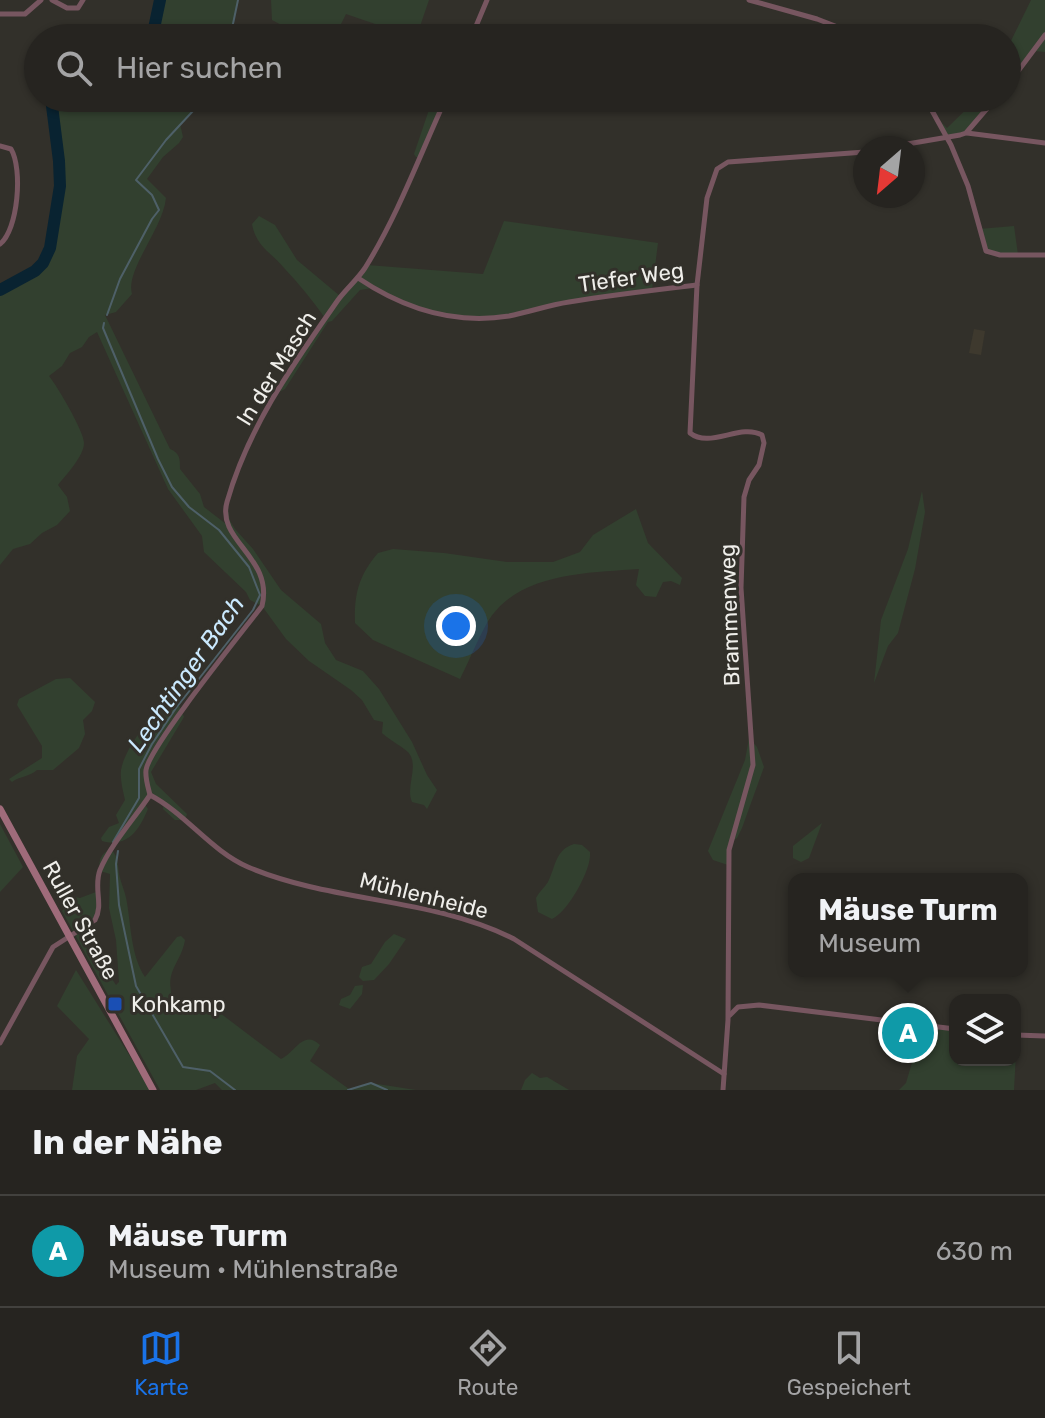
<!DOCTYPE html>
<html lang="de">
<head>
<meta charset="utf-8">
<style>
	:root { --surface:#262420; --page:#2e2c29; --text:#f1f3f6; --muted:#a4a4a5; --line:#42413e; --accent:#1a73e8 }
	body { margin:0; font-family:Rubik,sans-serif; background:var(--page); color:var(--text) }
	.controls { position:absolute; right:24px; bottom:24px; display:grid; overflow:hidden; border-radius:16px; box-shadow:0 2px 6px #0004 }
	.controls button { width:72px; height:72px; display:grid; place-items:center; padding:0; border:0; border-bottom:2px solid var(--line); background:var(--surface); color:var(--text); font:40px sans-serif }
	.compass { position:absolute; left:853px; top:136px; width:72px; height:72px; border-radius:50%; background:var(--surface); box-shadow:0 2px 6px #0004; rotate:208deg }
	.you { position:absolute; left:456px; top:626px; width:28px; height:28px; margin:-20px; border:6px solid #fff; border-radius:50%; background:#1a73e8; box-shadow:0 0 0 12px #1a73e833 }
	.badge { display:grid; place-items:center; width:52px; height:52px; border-radius:50%; background:var(--accent); color:#fff; font-size:26px; font-weight:700 }
	.pin { position:absolute; translate:-50% -50%; border:4px solid #fff; box-shadow:0 2px 8px #0006 }
	.popup { position:absolute; left:788px; top:873px; width:240px; height:104px; box-sizing:border-box; display:grid; place-content:center; border-radius:16px; background:var(--surface); filter:drop-shadow(0 2px 6px #0005); font-size:26px; white-space:nowrap; color:var(--muted) }
	.popup b { font-size:30px; color:var(--text) }
	.popup::after { content:''; position:absolute; left:50%; top:100%; margin-left:-16px; border:16px solid transparent; border-top-color:var(--surface) }
	.list { margin:0; padding:0; list-style:none }
	h2 { display:flex; justify-content:space-between; align-items:center; height:104px; margin:0; padding:0 32px; font-size:34px }
	h2 small { font-size:26px; font-weight:400; color:var(--muted) }
	.list li { display:grid; grid-template-columns:52px 1fr auto; gap:24px; align-items:center; box-sizing:border-box; height:112px; padding:0 32px; border-top:2px solid var(--line) }
	.list b { display:block; font-size:30px; white-space:nowrap }
	.list p { margin:0; font-size:26px; white-space:nowrap; color:var(--muted) }
	.list em { font-size:26px; font-style:normal; color:var(--muted) }
	.icon { flex:none; width:44px; height:44px; fill:none; stroke:currentColor; stroke-width:2; stroke-linecap:round; stroke-linejoin:round }
	.map { position:relative; flex:none; width:1045px; height:1090px; overflow:hidden }
	.search { position:absolute; background:var(--surface); box-shadow:0 2px 6px #0004; left:24px; right:24px; top:24px; height:88px; display:flex; align-items:center; gap:20px; box-sizing:border-box; padding:0 28px; border-radius:44px; color:var(--muted); font-size:30px }
	.sheet { height:216px; background:var(--surface) }
	nav { display:flex; justify-content:space-around; align-items:center; box-sizing:border-box; height:112px; border-top:2px solid var(--line); background:var(--surface); font-size:22px; color:var(--muted) }
	nav a { display:grid; justify-items:center; gap:4px }
	nav .on { color:var(--accent) }
	.map>svg:first-child { display:block }
</style>
</head>
<body>
<div class="map">
<svg width="1045" height="1090" viewBox="0 0 1045 1090">
	<rect width="100%" height="100%" fill="#32302a"/>
	<path fill="#3e392e" d="M974,329L985,331L981,355L969,353Z"/>
	<g fill="#32402f">
		<path d="M160,0H238L230,38H153Z"/>
		<path d="M271,0H429L416,38L346,14L334,38H306L272,20Z"/>
		<path d="M1031,0H1045V52L1034,51L1007,86V49Z"/>
		<path d="M51,98H205L180,124L183,137L179,143L163,157L147,179L166,198C163,229 125,270 132,294L116,312L105,315L170,449C180,453 180,459 180,469L200,494L204,507L226,524L227,504L230,521L235,529L253,549L281,590L321,624L325,643L336,660L363,671L379,689L412,742L427,775L437,790L427,809L424,805L412,802C405,786 420,766 408,752C404,748 387,738 382,733L383,722L374,720L362,700L351,690L309,661L286,639L262,606L250,600L246,592L204,552L202,536L168,489L97,332L89,337L82,347L70,353L62,366L49,376C57,386 84,431 84,443C84,456 66,475 58,485L67,497L70,511L57,525L42,533L30,544L13,549L0,565V290L35,271L43,263L50,248L54,209L65,171Z"/>
		<path d="M433,98H445L420,157H416L414,154Z"/>
		<path d="M978,98H996L966,133L945,137L932,113L947,128Z"/>
		<path d="M259,216L275,225L297,260L340,296L367,265L483,274L504,221L658,243L652,290L603,296L510,316L479,319L444,315L406,305L372,288L360,290L332,321L328,322L285,389L275,394L325,318C313,301 299,284 285,269C271,252 256,247 252,224Z"/>
		<path d="M1014,226L1018,255L986,251L979,229Z"/>
		<path d="M922,491L925,512L915,569L898,633L888,646L874,683L881,620L908,549Z"/>
		<path d="M636,509L648,543L682,578L680,585L671,581L663,582L656,597L645,596L636,585L639,569C588,573 517,572 487,623C477,641 469,661 460,679L373,640L355,623C354,594 359,575 378,553L393,549L444,553L507,562H553L580,552L593,535Z"/>
		<path d="M70,678L95,702L92,711L83,720L85,734L79,748L53,770H37C29,777 20,776 12,782L9,779L42,758V746L17,705L19,699L56,679Z"/>
		<path d="M171,698L178,703L184,717L151,772L156,784L187,814L185,820H175L163,809L164,802L150,795L144,803L148,809C139,830 128,848 102,841L101,838L109,827L119,823L116,815L125,800C123,790 120,781 121,770C124,750 154,709 171,698Z"/>
		<path d="M749,738L757,747L764,767L742,828L737,838L730,842L728,865L713,860L708,851L745,760Z"/>
		<path d="M822,823L809,858L801,862L793,858V846Z"/>
		<path d="M0,824L23,867L0,892Z"/>
		<path d="M574,844L582,845L590,852C592,869 568,912 552,919L538,912L536,898C539,892 544,888 548,882C556,866 555,850 574,844Z"/>
		<path d="M111,849C120,859 117,866 120,878C122,886 126,894 127,903C131,926 131,956 145,977L177,937L181,936L185,940C183,954 174,964 171,976C168,989 175,994 168,1008L175,1013L216,1010L281,1059C295,1053 303,1029 320,1045L310,1061L349,1089L371,1083L416,1090H222L215,1083L196,1090H160L62,911L71,896L80,898L96,892L99,913L85,929L98,958L116,985L119,982L116,940L109,908L110,874L100,871C98,860 101,853 111,849Z"/>
		<path d="M394,934L406,939L389,964L374,980L363,981L359,977L362,967L371,964L385,942Z"/>
		<path d="M76,970L151,1090H72L77,1056L89,1039L57,1006Z"/>
		<path d="M363,985L362,994L350,1009L339,1005L341,999L350,995L355,986Z"/>
		<path d="M923,1025L955,1029V1060H1015V1035H1017L1014,1090H899L906,1083Z"/>
		<path d="M532,1073L540,1078L547,1077L569,1090H521L525,1080Z"/>
	</g>
	<g fill="none" stroke-linecap="round" stroke-linejoin="round">
		<g stroke="#4e6068" stroke-width="2">
			<path d="M230,38L238,0"/>
			<path d="M107,315L120,279L152,219L159,210L152,195L136,180L166,140L205,98"/>
			<path d="M104,323L103,328L158,459L172,487L189,507L219,530L249,567L260,595L253,610L176,708L152,744L139,769V798L113,842"/>
			<path d="M118,851L116,864L119,905L136,986L183,1067L210,1071L235,1090"/>
			<path d="M348,1090L371,1083L387,1090"/>
		</g>
		<g stroke="#092331" stroke-width="12">
			<path d="M152,38L160,0"/>
			<path d="M0,290L35,271L43,263L50,248L60,186L59,161L51,98"/>
		</g>
		<g stroke="#775660" stroke-width="5">
			<path d="M52,0L67,8H78L83,0"/>
			<path d="M749,0L817,19L866,38"/>
			<path d="M0,14H25L41,0"/>
			<path d="M471,38L487,0"/>
			<path d="M1007,86L1045,35"/>
			<path d="M925,98L951,145L968,186L986,251L1000,255H1045"/>
			<path d="M967,133L1045,143"/>
			<path d="M0,146L11,149C23,169 18,230 0,244"/>
			<path d="M884,148L960,135L966,133L996,98"/>
			<path d="M358,278C404,309 453,325 509,316C529,312 549,305 569,302C611,295 654,290 697,285"/>
			<path d="M150,795C186,814 211,851 248,867C333,903 431,897 514,939L724,1074"/>
			<path d="M730,1015L738,1007L759,1005L955,1029"/>
			<path d="M1015,1035L1045,1036"/>
			<path d="M0,1043L53,947L95,920C104,904 93,888 100,870C111,844 134,819 150,795C148,787 145,778 146,770C149,747 243,631 262,606C274,557 216,541 227,502C248,427 294,363 338,300C346,289 357,280 365,268C398,215 420,155 446,98"/>
			<path d="M723,1090L728,1020L729,850L753,765L741,588L744,497L749,480L759,465L764,443L762,435C740,423 710,449 690,433L697,285L707,198L717,169L728,162L865,152"/>
		</g>
		<path stroke="#9f6b7a" stroke-width="7" d="M0,809L153,1090"/>
	</g>
	<rect fill="#1a4fb4" stroke="#32302a" stroke-width="3" x="107" y="996" width="16" height="16" rx="4"/>
	<g text-anchor="middle" stroke-width="6" stroke-linejoin="round" paint-order="stroke">
		<g font-size="22" fill="#efeeea" stroke="#32302a">
			<text transform="translate(631 277) rotate(-8)" y="8">Tiefer Weg</text>
			<text transform="translate(276 368) rotate(-58)" y="8">In der Masch</text>
			<text transform="translate(729 615) rotate(-92)" y="8">Brammenweg</text>
			<text transform="translate(424 895) rotate(14)" y="8">Mühlenheide</text>
			<text transform="translate(81 920) rotate(61)" y="8">Ruller Straße</text>
		</g>
		<g font-size="22" fill="#efeeea" stroke="#32302a" text-anchor="start">
			<text x="131" y="1012">Kohkamp</text>
		</g>
		<g font-size="24" font-style="italic" fill="#cae9fe" stroke="#32302a">
			<text transform="translate(186 674) rotate(-55)" y="8">Lechtinger Bach</text>
		</g>
	</g>
</svg>
<div class="controls">
<button><svg class="icon" aria-label="layers" viewBox="0 0 24 24"><path d="M12 4l9 5-9 5-9-5zM3 14l9 5 9-5"/></svg></button>
</div>
<svg class="compass" viewBox="-18 -18 36 36"><path d="M0-13l5 13h-10z" fill="#e53935"/><path d="M0 13l5-13h-10z" fill="#a4a4a5"/></svg>
<div class="you"></div>
<div class="pin badge" style="left:908px;top:1033px;background:#0f9aa8">A</div>
<div class="popup"><b>Mäuse Turm</b>Museum</div>
<div class="search"><svg class="icon" aria-label="search" viewBox="0 0 24 24"><circle cx="10" cy="10" r="6"/><path d="M15 15l6 6"/></svg>Hier suchen</div>
</div>
<section class="sheet">
<h2>In der Nähe<small></small></h2>
<ul class="list">
<li><span class="badge" style="background:#0f9aa8">A</span><div><b>Mäuse Turm</b><p>Museum · Mühlenstraße</p></div><em>630 m</em></li>
</ul>
</section>
<nav>
<a class="on"><svg class="icon" aria-label="map" viewBox="0 0 24 24"><path d="M3 6l6-2 6 2 6-2v14l-6 2-6-2-6 2zM9 4v14M15 6v14"/></svg>Karte</a>
<a><svg class="icon" aria-label="directions" viewBox="0 0 24 24"><path d="M12 3l9 9-9 9-9-9zM9 14v-3h6M13 9l2 2-2 2"/></svg>Route</a>
<a><svg class="icon" aria-label="saved" viewBox="0 0 24 24"><path d="M7 4h10v16l-5-4-5 4z"/></svg>Gespeichert</a>
</nav>
</body>
</html>
